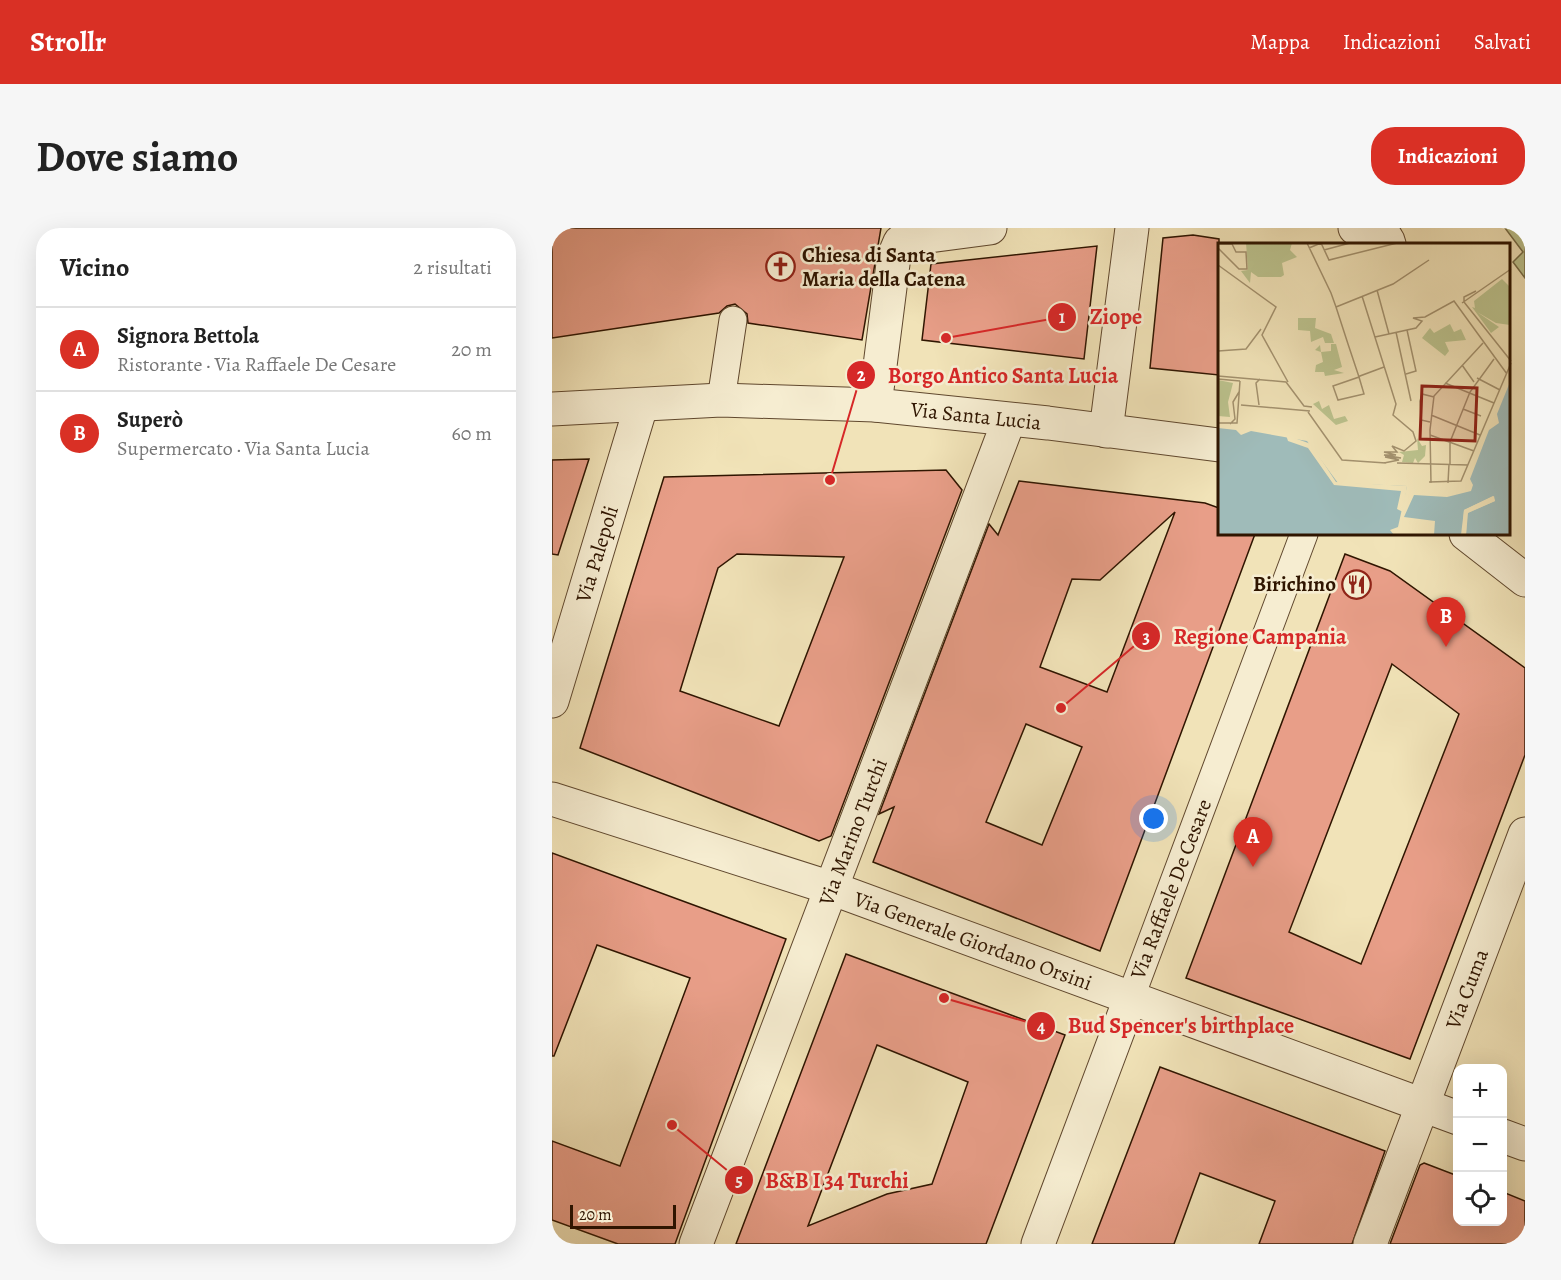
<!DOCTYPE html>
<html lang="it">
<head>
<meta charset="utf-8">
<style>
	:root { --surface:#fff; --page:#f6f6f6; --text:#222; --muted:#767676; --line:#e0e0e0; --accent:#d93025 }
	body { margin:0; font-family:Alegreya,serif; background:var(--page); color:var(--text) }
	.controls { position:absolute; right:18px; bottom:18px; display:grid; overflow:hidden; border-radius:12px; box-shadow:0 6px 24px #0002 }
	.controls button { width:54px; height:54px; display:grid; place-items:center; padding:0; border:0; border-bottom:2px solid var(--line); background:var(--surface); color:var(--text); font:30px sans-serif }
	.scale { position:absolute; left:18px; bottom:15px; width:106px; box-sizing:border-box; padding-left:6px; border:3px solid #2f1500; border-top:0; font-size:16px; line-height:21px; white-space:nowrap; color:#2f1500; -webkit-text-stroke:4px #f6edd1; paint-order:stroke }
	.you { position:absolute; left:602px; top:591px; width:21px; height:21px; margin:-15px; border:4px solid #fff; border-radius:50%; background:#1a73e8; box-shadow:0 0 0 9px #1a73e833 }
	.badge { display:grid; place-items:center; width:39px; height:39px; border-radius:50%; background:var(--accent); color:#fff; font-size:20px; font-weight:700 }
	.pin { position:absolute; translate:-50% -50px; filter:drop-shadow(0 2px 3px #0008) }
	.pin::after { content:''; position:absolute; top:32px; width:21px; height:18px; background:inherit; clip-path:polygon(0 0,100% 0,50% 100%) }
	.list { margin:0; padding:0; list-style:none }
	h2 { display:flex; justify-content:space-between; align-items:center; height:78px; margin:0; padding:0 24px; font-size:26px }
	h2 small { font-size:20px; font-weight:400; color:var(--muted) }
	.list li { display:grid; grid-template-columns:39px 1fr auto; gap:18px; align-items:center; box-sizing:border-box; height:84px; padding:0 24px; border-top:2px solid var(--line) }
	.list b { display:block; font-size:22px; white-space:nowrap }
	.list p { margin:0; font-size:20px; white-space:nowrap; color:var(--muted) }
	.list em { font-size:20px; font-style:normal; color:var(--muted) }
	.icon { flex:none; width:33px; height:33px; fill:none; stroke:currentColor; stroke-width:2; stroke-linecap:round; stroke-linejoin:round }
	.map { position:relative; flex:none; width:973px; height:1016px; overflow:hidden; border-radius:24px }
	header { display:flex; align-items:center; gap:36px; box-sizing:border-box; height:84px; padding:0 30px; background:var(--accent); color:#fff }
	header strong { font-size:28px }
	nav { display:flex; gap:33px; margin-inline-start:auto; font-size:21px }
	.intro { display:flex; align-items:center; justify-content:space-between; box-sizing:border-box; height:144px; padding:0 36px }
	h1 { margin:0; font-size:42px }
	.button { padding:15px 27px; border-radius:24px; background:var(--accent); color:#fff; font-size:21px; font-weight:700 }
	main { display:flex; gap:36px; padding:0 36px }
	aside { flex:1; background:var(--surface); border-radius:24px; box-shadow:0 6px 24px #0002 }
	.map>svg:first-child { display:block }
</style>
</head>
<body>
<header>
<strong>Strollr</strong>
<nav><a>Mappa</a><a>Indicazioni</a><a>Salvati</a></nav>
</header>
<div class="intro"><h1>Dove siamo</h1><a class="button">Indicazioni</a></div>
<main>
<aside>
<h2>Vicino<small>2 risultati</small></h2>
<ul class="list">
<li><span class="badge">A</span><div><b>Signora Bettola</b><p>Ristorante · Via Raffaele De Cesare</p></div><em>20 m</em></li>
<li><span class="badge">B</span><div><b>Superò</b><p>Supermercato · Via Santa Lucia</p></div><em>60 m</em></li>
</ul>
</aside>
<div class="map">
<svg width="973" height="1016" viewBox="0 0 973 1016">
	<rect width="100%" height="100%" fill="#f1e3b8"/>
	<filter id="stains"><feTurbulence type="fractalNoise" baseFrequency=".00333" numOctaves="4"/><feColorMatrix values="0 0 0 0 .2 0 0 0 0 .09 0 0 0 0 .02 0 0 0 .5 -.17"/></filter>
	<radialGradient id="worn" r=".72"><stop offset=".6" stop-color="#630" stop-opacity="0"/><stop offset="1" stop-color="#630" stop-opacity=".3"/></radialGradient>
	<path fill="#bcc38e" stroke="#766c47" stroke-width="1.5" d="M953,0H973V50L961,34L971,24Z"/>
	<g fill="#e89e88" stroke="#2f1500" stroke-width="1.5" fill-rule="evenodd">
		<path d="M0,0H329L310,112L196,95L195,86L183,76L175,78L167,85L0,110Z"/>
		<path d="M641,7L667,11V147L598,140L611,10Z"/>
		<path d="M545,18L532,131L370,112L379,36Z"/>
		<path d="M37,231L6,327L0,326V232Z"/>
		<path d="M394,242L410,262L279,608L267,613L28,520L112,249ZM185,326L292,329L227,498L128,463L166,340Z"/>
		<path d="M467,253L653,275L667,280V306H703L548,723L321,634L342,579L327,586L437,296L446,307ZM623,284L555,464L488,439L520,351L548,352ZM474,496L530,519L490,617L434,594Z"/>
		<path d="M793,326L838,343L973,440V527L858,831L634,750ZM840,436L907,486L809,736L737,704Z"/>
		<path d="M0,625L234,711L123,1016H66L0,992V913L68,938L138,750L45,717L2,828H0Z"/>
		<path d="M294,726L513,807L434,1016H184ZM325,817L416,854L380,956L335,966L256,998Z"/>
		<path d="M608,839L833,923L800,1016H707L723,973L648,945L622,1016H540Z"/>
		<path d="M872,935L906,948V993H951V964L973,973V1016H838L868,937Z"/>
	</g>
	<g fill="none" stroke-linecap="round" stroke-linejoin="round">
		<defs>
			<g id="pedestrian">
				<path d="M169,172L181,92"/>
				<path d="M578,771L752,306"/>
			</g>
			<g id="minor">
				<path d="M803,0C815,2 834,2 837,16"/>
				<path d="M323,177L342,28L348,14L354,11L438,0"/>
				<path d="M0,181L169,172L323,177L496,195L667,217"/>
				<path d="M554,203L580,0"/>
				<path d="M914,306L973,352"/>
				<path d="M0,473L89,178"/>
				<path d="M0,571L279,660L906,890"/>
				<path d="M951,908L973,916"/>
				<path d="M144,1016L457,192"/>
				<path d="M486,1016L578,771"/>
				<path d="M818,1016L973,606"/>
			</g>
		</defs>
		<use href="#pedestrian" stroke="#60482e" stroke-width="29"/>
		<use href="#minor" stroke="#60482e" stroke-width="35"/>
		<use href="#pedestrian" stroke="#f6edd1" stroke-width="27"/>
		<use href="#minor" stroke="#f6edd1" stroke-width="33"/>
	</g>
	<defs>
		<symbol id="church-ring" viewBox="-11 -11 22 22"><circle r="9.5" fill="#f6edd1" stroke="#8f2418" stroke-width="1.5"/><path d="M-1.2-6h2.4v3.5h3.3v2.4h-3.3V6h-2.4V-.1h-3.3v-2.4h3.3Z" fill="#8f2418"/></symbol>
		<symbol id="restaurant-ring" viewBox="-11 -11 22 22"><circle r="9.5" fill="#f6edd1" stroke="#8f2418" stroke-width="1.5"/><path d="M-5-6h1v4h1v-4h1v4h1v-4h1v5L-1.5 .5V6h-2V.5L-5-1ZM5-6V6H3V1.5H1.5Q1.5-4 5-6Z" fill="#8f2418"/></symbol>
	</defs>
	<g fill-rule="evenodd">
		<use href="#church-ring" x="212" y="22" width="33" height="33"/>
		<use href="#restaurant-ring" x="788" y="340" width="33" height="33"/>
	</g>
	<g text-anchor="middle" stroke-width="5" stroke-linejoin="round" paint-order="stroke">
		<g font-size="21" font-weight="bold" fill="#2f1500" stroke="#f6edd1" text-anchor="start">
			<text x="250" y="34">Chiesa di Santa<tspan x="250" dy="24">Maria della Catena</tspan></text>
			<text x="784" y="363" text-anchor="end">Birichino</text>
		</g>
		<g font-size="21" fill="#2f1500" stroke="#f6edd1">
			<text transform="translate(424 188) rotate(6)" y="7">Via Santa Lucia</text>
			<text transform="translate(45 326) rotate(-73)" y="7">Via Palepoli</text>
			<text transform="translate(301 604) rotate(-69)" y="7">Via Marino Turchi</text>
			<text transform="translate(619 661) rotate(-69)" y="7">Via Raffaele De Cesare</text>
			<text transform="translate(421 713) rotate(20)" y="7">Via Generale Giordano Orsini</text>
			<text transform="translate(915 761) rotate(-69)" y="7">Via Cuma</text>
		</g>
	</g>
	<g transform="translate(666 15)">
		<rect width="292" height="292" fill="#f1e3b8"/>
		<path d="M28,0H74L72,7L79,14L64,20L66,32L63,34H40L33,29L32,40L23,28L30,27ZM284,36L292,44V82L278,80L259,69L281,84L273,90L254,64L257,65L256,58ZM80,75H98L97,85L113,91L116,100H107L105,94L93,99L92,88L80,87ZM232,81L236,89L243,86L248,97L227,99L231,108L227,113L204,95L212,85L216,90ZM113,101H118L124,124L116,127L126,130L107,133L106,129H97L98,122L105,119L103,109L97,107L102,102L103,109L113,108ZM0,137L15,140L10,159L12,174L0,173ZM101,158L104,166L111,162L116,176L127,173L130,178L118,182L95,161ZM199,195L204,203L208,202L207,213L200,220L197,215L195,220L184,219L186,212L181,209L200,207Z" fill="#bcc38e"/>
		<path d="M292,139V292H248L249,270L277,258L275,253L246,267L243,292H216L217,278L186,274L196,252L229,254L253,248L255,242L252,236L271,187L281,180L279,171ZM0,185L18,187L23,192L33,188L89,198L120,240L189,243L180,284L172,287L176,292H0Z" fill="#9fbbb9"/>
		<path d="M68,192L93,201L118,239L189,243L185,269L179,266L183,248L116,242L90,205L70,198ZM276,253L277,258L250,270L248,292H244L246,267Z" fill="#f1e3b8"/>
		<path fill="none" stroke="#a3916e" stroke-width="1.5" d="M89,0L113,50L118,64L130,101L141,134L146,151L120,157L115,143L141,134L142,133L166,124M0,1H14L18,9H28L29,26H21L0,5M91,5L103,0L111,17L179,0M106,7L132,0M0,22L58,64L44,92L70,139M159,47L171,91M144,53L178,161L175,172L195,189L198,198L186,208L174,203L179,209H166L178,212H166L183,215L167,214L181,217L166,220M246,59L293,118M246,59V54L258,48M244,60L293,26M118,64L175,41L211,17M178,89L193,158M157,94L198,85L204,78L195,75L207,74L236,58L289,131M0,108L28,106L43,86M244,122L256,139M188,131L198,128L189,87M0,133L68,139L86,163L94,164M259,135L282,147M0,136L22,138M227,140L276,160M23,162L92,168M41,162L38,140L42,136M245,166L263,173M90,169L124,217L168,220M213,172L262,192M212,179L203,177L202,158L204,151L216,154M0,180H19L22,138M12,181L17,176L15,159L21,149M212,192L256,208M179,220L250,222M232,221V199L252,149L276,116M211,239L243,238L293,120M213,240L212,187L216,153L265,100M230,240L231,221"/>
		<path fill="#8f2418" fill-opacity="0.15" stroke="#8f2418" stroke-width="3" d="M204,143L259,145L257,198L202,196Z"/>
		<rect width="292" height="292" fill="none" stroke="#2f1500" stroke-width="3"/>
	</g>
	<path fill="none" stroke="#d62828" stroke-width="2" d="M394 110L510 89M278 252L309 147M509 480L594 408M392 770L489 798M120 897L187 952"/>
	<g fill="#d62828" stroke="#f6edd1" stroke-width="2">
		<circle cx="394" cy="110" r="6"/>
		<circle cx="278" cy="252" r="6"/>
		<circle cx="509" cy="480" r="6"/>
		<circle cx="392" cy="770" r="6"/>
		<circle cx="120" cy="897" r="6"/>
		<circle cx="510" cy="89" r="15"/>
		<circle cx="309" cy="147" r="15"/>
		<circle cx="594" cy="408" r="15"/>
		<circle cx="489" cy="798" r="15"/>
		<circle cx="187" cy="952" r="15"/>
	</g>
	<g font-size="18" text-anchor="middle" font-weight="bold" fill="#fff">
		<text x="510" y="95">1</text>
		<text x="309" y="153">2</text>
		<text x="594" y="415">3</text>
		<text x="489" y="804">4</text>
		<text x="187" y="958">5</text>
	</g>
	<g font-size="22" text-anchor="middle" font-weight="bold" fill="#d62828" stroke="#f6edd1" stroke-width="5" stroke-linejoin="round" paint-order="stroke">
		<text x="564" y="96">Ziope</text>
		<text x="451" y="155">Borgo Antico Santa Lucia</text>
		<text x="708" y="416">Regione Campania</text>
		<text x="629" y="805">Bud Spencer's birthplace</text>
		<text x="285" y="960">B&amp;B I 34 Turchi</text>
	</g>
	<rect width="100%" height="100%" filter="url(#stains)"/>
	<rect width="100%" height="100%" fill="url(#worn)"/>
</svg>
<div class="controls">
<button>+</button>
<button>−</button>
<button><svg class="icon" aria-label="locate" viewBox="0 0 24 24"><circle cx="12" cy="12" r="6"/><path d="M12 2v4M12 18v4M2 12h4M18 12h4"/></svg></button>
</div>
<div class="scale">20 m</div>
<div class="you"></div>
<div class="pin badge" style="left:701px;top:639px">A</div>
<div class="pin badge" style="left:894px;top:419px">B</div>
</div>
</main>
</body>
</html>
